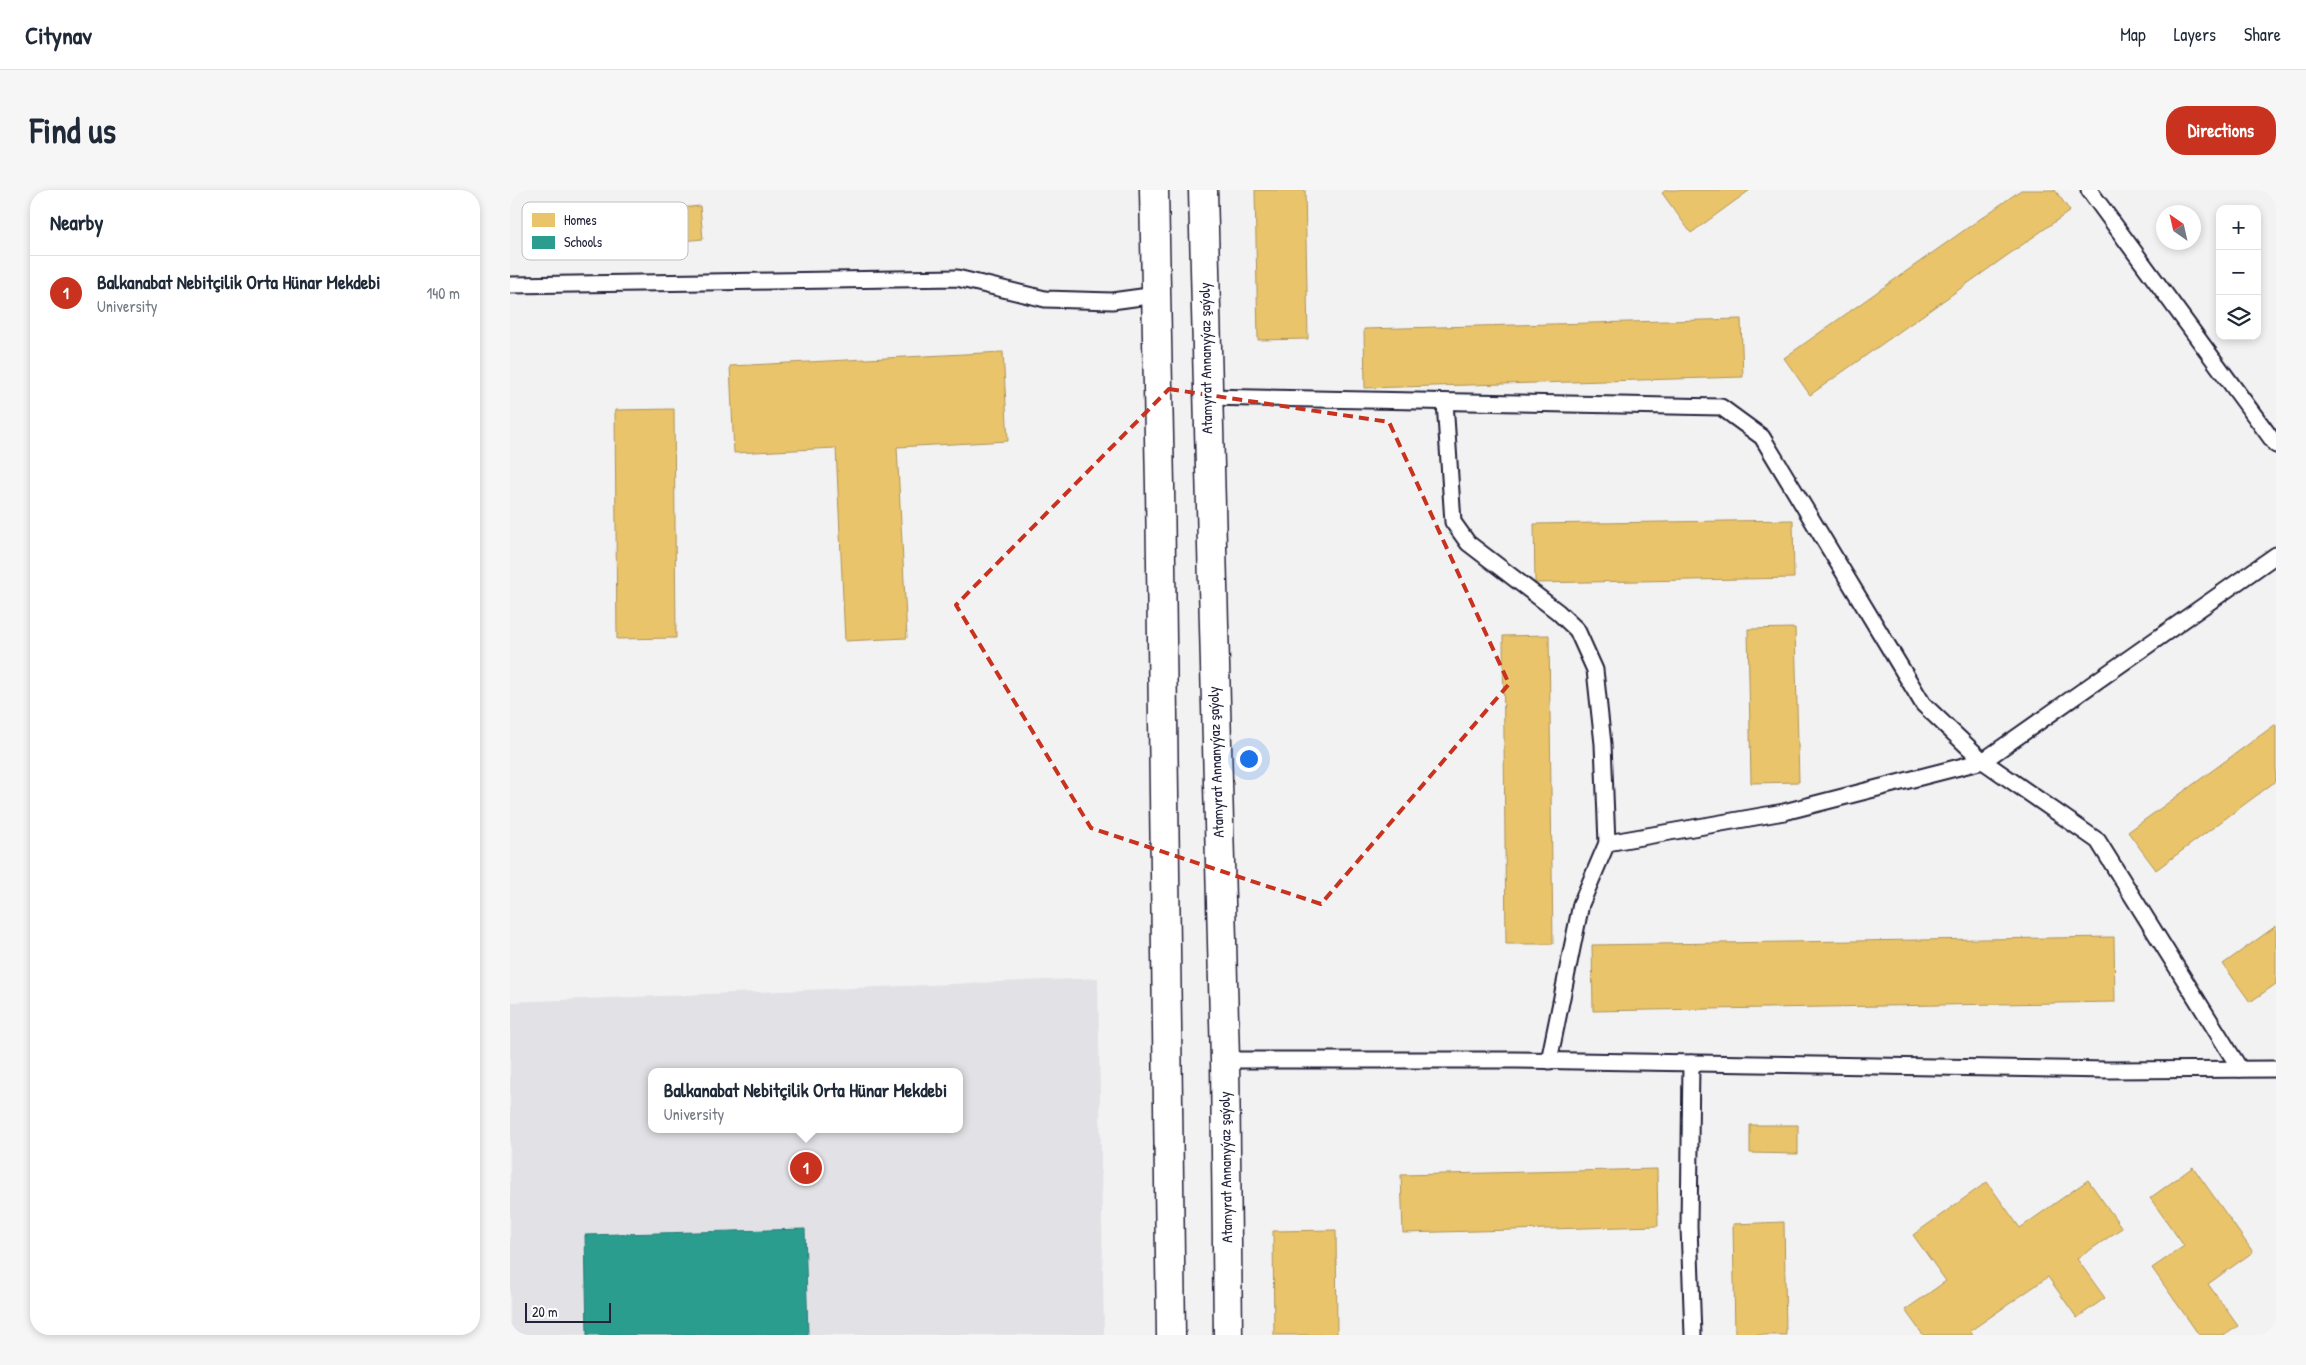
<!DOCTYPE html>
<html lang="en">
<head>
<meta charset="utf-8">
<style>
	:root { --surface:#fff; --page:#f6f6f7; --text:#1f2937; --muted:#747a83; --line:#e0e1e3; --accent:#c8321e }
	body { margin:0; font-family:"Patrick Hand",sans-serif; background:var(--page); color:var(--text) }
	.controls { position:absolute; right:15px; top:15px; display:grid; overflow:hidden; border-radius:10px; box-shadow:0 2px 8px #0003 }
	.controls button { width:45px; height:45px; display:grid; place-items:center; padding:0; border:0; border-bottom:1px solid var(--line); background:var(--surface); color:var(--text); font:25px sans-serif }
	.compass { position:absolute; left:1646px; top:15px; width:45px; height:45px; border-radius:50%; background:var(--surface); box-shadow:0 2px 8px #0003; rotate:326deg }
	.scale { position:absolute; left:15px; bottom:12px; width:86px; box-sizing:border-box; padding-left:5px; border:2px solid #22223b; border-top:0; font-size:14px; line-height:18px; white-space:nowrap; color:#22223b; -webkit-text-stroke:4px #fff; paint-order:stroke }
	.you { position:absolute; left:738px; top:568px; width:18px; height:18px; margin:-12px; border:4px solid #fff; border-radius:50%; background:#1a73e8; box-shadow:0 0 0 8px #1a73e833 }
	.badge { display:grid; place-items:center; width:32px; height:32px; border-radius:50%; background:var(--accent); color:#fff; font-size:16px; font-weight:700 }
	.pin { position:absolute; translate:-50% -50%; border:2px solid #fff; box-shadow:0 1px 5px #0006 }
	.popup { position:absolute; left:138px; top:878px; width:315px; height:65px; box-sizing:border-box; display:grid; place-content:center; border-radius:10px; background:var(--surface); filter:drop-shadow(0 1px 4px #0005); font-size:16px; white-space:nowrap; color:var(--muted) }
	.popup b { font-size:19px; color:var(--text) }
	.popup::after { content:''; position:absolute; left:50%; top:100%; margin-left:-10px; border:10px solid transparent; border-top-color:var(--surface) }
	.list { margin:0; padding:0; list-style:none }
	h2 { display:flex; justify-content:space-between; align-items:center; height:65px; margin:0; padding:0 20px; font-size:21px }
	h2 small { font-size:16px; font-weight:400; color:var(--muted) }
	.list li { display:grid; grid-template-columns:32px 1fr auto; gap:15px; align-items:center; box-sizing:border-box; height:75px; padding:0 20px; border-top:1px solid var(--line) }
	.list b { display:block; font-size:19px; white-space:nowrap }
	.list p { margin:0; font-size:16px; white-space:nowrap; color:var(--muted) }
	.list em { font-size:16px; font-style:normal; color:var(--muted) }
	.icon { flex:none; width:28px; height:28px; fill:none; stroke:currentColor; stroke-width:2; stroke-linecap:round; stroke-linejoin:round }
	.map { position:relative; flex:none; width:1766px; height:1145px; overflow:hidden; border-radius:20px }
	header { display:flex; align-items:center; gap:30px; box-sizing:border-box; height:70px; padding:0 25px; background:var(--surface); border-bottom:1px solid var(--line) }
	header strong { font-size:24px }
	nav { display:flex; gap:28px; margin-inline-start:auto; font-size:18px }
	.intro { display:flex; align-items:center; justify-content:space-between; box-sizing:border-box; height:120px; padding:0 30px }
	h1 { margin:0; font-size:35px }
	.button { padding:12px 22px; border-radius:20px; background:var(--accent); color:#fff; font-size:18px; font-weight:700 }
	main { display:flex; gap:30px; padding:0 30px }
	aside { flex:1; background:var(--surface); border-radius:20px; box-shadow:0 2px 8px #0003 }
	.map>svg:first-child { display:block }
</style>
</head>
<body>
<header>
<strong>Citynav</strong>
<nav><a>Map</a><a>Layers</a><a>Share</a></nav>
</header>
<div class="intro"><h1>Find us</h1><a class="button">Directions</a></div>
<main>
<aside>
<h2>Nearby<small></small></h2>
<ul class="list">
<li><span class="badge">1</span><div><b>Balkanabat Nebitçilik Orta Hünar Mekdebi</b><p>University</p></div><em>140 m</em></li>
</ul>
</aside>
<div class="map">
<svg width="1766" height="1145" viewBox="0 0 1766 1145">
	<rect width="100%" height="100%" fill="#f2f2f3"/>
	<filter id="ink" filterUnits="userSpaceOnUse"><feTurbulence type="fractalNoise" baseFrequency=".02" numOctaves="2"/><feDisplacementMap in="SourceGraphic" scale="10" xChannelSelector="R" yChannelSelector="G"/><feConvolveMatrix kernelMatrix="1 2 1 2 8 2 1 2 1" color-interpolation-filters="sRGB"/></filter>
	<g filter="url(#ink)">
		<path fill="#e2e2e6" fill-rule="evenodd" d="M588,788L594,1145H0V812ZM142,882H450V939H142Z"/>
		<g fill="#e9c46a" stroke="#ad935c">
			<path d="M745,0H795L798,149L748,150Z"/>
			<path d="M1156,0H1240L1181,43L1152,3Z"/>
			<path d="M1511,0H1545L1560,21L1300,205L1274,168Z"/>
			<path d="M190,16L193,49L131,55L128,22Z"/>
			<path d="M1231,129L1233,187L855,198L854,139Z"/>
			<path d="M493,162L498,251L387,257L397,448L335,451L326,258L224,263L220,176Z"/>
			<path d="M164,219L166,448L107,449L105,220Z"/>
			<path d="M1283,330L1284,388L1025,393L1024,334Z"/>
			<path d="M1285,438L1289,592L1241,593L1238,439Z"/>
			<path d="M1039,445L1043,754H996L993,446Z"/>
			<path d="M1766,534V591L1646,680L1618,642Z"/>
			<path d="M1766,736V794L1740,812L1713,774Z"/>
			<path d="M1604,747L1605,812L1083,821L1082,755Z"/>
			<path d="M1240,935H1288V964L1240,963Z"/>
			<path d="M1683,977L1743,1062L1698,1094L1728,1136L1715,1145H1689L1642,1078L1674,1056L1640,1008Z"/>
			<path d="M1147,979L1148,1036L893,1043L891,985Z"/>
			<path d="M1578,990L1612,1038L1567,1069L1595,1108L1567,1128L1538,1087L1460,1141L1463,1145H1413L1395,1120L1436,1091L1403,1045L1477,992L1510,1038Z"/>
			<path d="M1274,1032L1276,1145H1225L1223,1034Z"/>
			<path d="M826,1040L827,1145H764L763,1041Z"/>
		</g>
		<path fill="#2a9d8f" stroke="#287876" d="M295,1039L298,1145H77L75,1045Z"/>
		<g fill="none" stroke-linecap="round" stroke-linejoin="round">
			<defs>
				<g id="service">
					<path d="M1579,0L1766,255"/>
					<path d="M0,95L447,88L535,109L602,111L646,105"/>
					<path d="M697,207L1211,217L1252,247L1413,514L1473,571L1588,651L1730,879"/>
					<path d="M935,212L943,332L958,353L1048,422L1067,440L1085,480L1093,554L1097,653L1071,714L1039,871"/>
					<path d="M1097,653L1274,622L1473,571L1766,365"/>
					<path d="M715,870H1006L1598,880L1766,879"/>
					<path d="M1181,873L1179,1037L1183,1145"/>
				</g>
				<g id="tertiary">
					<path d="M644,0L650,296L661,1145"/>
					<path d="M693,0L715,870L718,1145"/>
				</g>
			</defs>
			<use href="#service" stroke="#22223b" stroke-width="19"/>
			<use href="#tertiary" stroke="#22223b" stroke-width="31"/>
			<use href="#service" stroke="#fff" stroke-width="15"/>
			<use href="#tertiary" stroke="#fff" stroke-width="28"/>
		</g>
	</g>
	<path fill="none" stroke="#c8321e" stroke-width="4" stroke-dasharray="10 6" stroke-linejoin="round" d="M659,199L879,232L999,494L811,714L581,638L446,415Z"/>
	<g text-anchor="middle" stroke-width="5" stroke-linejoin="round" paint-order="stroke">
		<g font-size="15" fill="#22223b" stroke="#fff">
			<text transform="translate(696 168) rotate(-91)" y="5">Atamyrat Annanyýaz şaýoly</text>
			<text transform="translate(706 572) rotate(-92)" y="5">Atamyrat Annanyýaz şaýoly</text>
			<text transform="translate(716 977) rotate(-91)" y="5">Atamyrat Annanyýaz şaýoly</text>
		</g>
	</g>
	<rect x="12" y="12" width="166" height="58" rx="8" fill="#fff" stroke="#bdbdc4" stroke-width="1"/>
	<rect x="22" y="23" width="23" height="14" fill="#e9c46a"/>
	<rect x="22" y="46" width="23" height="13" fill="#2a9d8f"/>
	<g font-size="14" fill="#22223b">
		<text x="54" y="35">Homes</text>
		<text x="54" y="57">Schools</text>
	</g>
</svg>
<div class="controls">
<button>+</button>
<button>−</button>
<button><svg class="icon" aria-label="layers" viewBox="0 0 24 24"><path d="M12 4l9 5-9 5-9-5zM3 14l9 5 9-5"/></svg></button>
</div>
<svg class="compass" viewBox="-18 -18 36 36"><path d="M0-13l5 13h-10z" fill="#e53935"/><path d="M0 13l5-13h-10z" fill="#747a83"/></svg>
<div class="scale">20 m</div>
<div class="you"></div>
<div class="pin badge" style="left:296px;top:978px">1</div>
<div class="popup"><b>Balkanabat Nebitçilik Orta Hünar Mekdebi</b>University</div>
</div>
</main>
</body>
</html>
